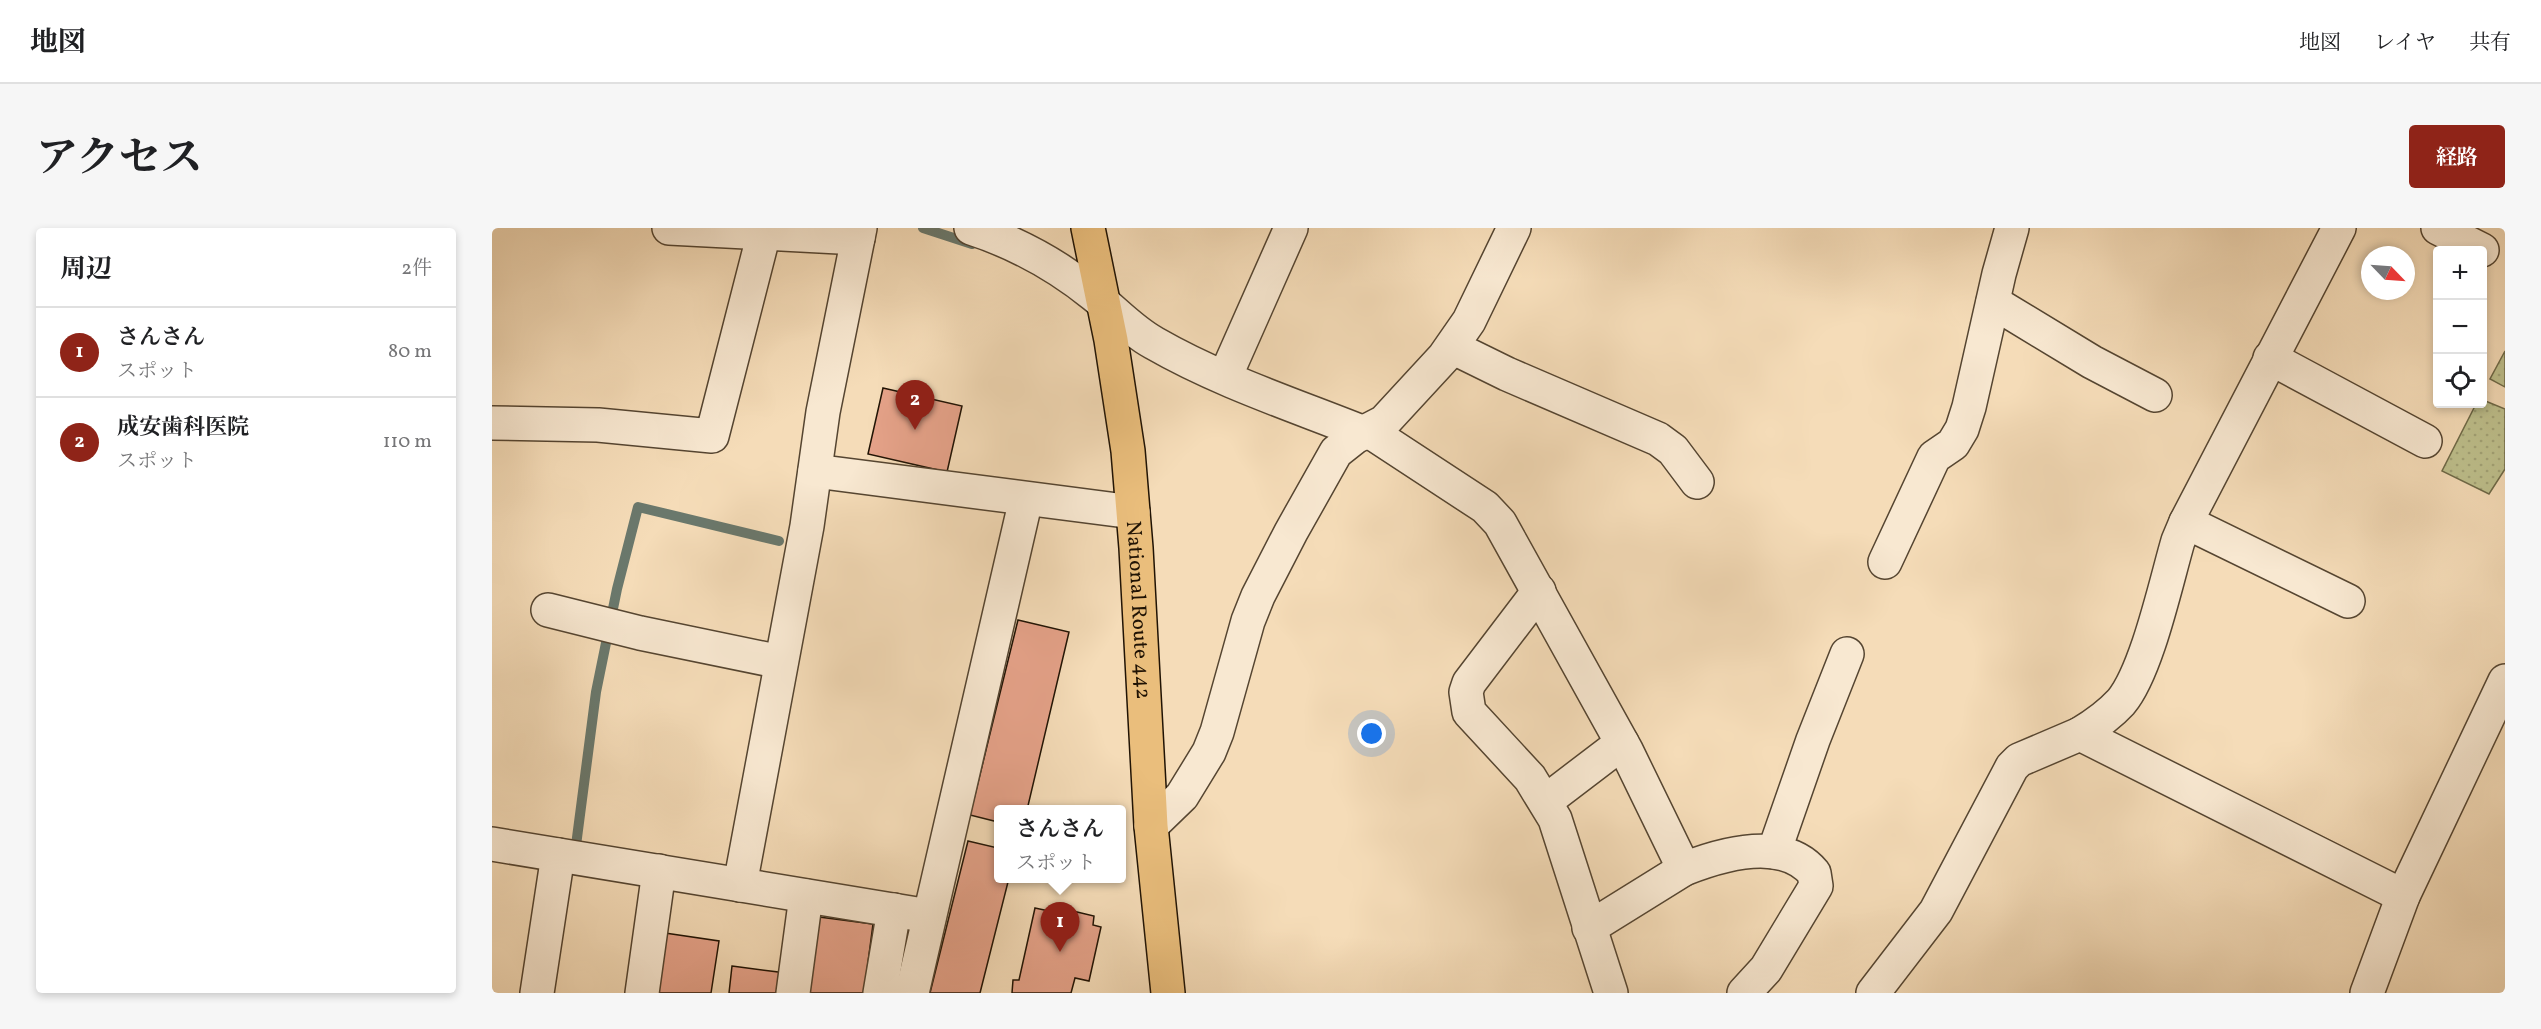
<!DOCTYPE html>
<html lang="ja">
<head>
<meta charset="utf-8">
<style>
	:root { --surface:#fff; --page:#f6f6f6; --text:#202124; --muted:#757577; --line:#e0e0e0; --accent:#8f2418 }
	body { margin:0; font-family:Vollkorn,"Noto Serif JP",serif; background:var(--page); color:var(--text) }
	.controls { position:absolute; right:18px; top:18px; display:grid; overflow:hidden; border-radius:6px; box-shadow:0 3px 9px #0003 }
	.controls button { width:54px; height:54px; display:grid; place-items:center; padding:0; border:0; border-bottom:2px solid var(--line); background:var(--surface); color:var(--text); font:30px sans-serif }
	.compass { position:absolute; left:1869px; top:18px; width:54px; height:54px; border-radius:50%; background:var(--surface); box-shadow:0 3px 9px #0003; rotate:115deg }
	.you { position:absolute; left:880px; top:506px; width:21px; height:21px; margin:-15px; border:4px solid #fff; border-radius:50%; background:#1a73e8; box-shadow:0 0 0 9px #1a73e833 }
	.badge { display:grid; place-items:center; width:39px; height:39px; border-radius:50%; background:var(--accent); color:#fff; font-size:20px; font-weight:700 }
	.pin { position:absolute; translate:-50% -50px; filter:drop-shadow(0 2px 3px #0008) }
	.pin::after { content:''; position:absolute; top:32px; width:21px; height:18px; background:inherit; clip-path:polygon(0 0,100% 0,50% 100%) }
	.popup { position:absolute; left:502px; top:577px; width:132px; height:78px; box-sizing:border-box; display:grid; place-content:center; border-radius:6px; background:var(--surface); filter:drop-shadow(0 2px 4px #0005); font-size:20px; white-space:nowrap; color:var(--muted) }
	.popup b { font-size:22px; color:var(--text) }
	.popup::after { content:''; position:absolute; left:50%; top:100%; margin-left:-12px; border:12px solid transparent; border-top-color:var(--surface) }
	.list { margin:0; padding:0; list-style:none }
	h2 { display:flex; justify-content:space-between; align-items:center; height:78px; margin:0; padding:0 24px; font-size:26px }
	h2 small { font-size:20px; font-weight:400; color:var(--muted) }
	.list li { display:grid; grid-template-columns:39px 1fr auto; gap:18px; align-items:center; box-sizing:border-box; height:90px; padding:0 24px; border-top:2px solid var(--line) }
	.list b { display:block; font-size:22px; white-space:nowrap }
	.list p { margin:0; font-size:20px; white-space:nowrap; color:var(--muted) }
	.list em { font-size:20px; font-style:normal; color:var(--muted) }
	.icon { flex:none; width:33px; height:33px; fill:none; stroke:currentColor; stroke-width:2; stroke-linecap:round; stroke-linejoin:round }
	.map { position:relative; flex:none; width:2013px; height:765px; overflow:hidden; border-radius:6px }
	header { display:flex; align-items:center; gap:36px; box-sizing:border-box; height:84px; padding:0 30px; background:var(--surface); border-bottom:2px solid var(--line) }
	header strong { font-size:28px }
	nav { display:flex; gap:33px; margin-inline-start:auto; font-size:21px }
	.intro { display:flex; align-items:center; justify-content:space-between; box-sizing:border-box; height:144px; padding:0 36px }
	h1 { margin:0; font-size:42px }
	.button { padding:15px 27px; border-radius:6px; background:var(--accent); color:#fff; font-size:21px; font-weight:700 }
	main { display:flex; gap:36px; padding:0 36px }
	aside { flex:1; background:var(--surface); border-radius:6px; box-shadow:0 3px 9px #0003 }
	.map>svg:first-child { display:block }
</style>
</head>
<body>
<header>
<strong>地図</strong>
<nav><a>地図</a><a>レイヤ</a><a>共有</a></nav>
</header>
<div class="intro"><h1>アクセス</h1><a class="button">経路</a></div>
<main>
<aside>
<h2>周辺<small>2件</small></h2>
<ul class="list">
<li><span class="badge">1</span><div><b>さんさん</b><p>スポット</p></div><em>80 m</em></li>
<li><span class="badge">2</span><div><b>成安歯科医院</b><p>スポット</p></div><em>110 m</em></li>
</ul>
</aside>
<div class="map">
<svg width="2013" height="765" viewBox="0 0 2013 765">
	<defs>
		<pattern id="park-dots" width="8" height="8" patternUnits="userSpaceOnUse" patternTransform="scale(1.5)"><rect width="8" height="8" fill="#bec08d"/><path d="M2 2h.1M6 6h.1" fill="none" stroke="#a3a478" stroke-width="1.8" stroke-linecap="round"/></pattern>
	</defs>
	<rect width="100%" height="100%" fill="#f5dcb8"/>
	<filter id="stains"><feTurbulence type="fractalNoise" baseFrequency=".00333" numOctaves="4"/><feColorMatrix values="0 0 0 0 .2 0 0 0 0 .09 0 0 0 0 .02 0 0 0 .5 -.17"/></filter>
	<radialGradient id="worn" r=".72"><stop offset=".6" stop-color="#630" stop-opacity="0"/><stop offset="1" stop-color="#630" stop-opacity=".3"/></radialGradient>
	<g fill="url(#park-dots)" stroke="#6f6a48" stroke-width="1.5">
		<path d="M2013,123V159L1998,151Z"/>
		<path d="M1991,172L2013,181V241L1997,266L1950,243L1984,176H1990Z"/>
	</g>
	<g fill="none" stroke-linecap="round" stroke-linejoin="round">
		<g stroke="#6a786c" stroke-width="10">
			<path d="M431,0L480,16"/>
			<path d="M83,625L104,464L125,361L146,279L287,313"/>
		</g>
	</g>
	<g fill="#e5a289" stroke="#201304" stroke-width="1.5">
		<path d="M391,160L470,178L455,244L376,226Z"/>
		<path d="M526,392L577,404L535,582H506V594L478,587Z"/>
		<path d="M476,613L506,620V650H517L488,765H438Z"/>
		<path d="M543,680L566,685L568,680L602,688L601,697L609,699L597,753L583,750L579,765H520L521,752H527Z"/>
		<path d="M327,689L381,696L372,765H317Z"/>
		<path d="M173,705L227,713L219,765H164Z"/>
		<path d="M240,738L294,745L291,765H237Z"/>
	</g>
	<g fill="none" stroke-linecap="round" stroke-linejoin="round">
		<defs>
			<g id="minor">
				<path d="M177,0L366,10"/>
				<path d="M479,0C525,15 565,37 602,67C622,83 640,103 662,115C728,153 802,177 872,205"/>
				<path d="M1946,0L1990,22"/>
				<path d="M1501,74L1600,134L1663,167"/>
				<path d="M960,119L1015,146L1166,211L1181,222L1205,254"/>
				<path d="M1778,130L1933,213"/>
				<path d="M733,149L799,0"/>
				<path d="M0,195L106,197L220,208L272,5"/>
				<path d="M877,203L993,279L1008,295L1134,522L1192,641"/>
				<path d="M323,243L641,284"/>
				<path d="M1694,294L1856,373"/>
				<path d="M1393,334L1442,229L1461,216L1470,201L1477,179L1507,46L1520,0"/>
				<path d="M1047,363L977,455L974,464L977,484L1038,550L1063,591L1119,765"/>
				<path d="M56,382L148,405L289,434"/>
				<path d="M1588,506C1603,497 1617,487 1629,474C1655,443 1674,354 1686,313L1694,294L1847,0"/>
				<path d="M1054,573L1130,515"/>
				<path d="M659,598L690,568L717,524L725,504L756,393L766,368L799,304L844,224L863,209L892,194L952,129L977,93L1022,0"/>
				<path d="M0,616L437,688"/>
				<path d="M1282,624L1321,512L1355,426"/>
				<path d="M248,657L315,298L331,184L368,0"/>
				<path d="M1097,700L1192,641C1230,626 1291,608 1322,645L1324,658L1274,741L1252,765"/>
				<path d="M45,765L66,627"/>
				<path d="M150,765L167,643"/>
				<path d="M301,765L314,668"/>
				<path d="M388,765L402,682"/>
				<path d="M420,765L534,271"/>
				<path d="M1381,765L1444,683L1520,539L1527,532L1588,506L1911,668"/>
				<path d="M1875,765L1911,668L2013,453"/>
			</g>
			<g id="highway">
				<path id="s1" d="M596,0L619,112L636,223L644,320L659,598L676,765"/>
			</g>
		</defs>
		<use href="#minor" stroke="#554531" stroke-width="36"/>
		<use href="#highway" stroke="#201304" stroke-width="36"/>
		<use href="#minor" stroke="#f8e8d1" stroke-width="33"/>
		<use href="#highway" stroke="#eabe7c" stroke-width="33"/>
	</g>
	<g text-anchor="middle" stroke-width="4.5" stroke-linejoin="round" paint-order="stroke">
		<g font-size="21" fill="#201304" stroke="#f8e8d1">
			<text dy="7" stroke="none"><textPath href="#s1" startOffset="386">National Route 442</textPath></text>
		</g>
	</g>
	<rect width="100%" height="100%" filter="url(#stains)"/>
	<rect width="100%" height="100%" fill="url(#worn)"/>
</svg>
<div class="controls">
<button>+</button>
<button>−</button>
<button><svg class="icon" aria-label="locate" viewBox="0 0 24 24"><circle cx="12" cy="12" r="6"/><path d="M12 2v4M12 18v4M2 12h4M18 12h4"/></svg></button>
</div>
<svg class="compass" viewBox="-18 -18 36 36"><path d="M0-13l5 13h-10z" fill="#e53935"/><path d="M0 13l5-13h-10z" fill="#757577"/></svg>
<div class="you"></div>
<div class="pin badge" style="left:568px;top:724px">1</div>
<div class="popup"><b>さんさん</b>スポット</div>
<div class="pin badge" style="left:423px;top:202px">2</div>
</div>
</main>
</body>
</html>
